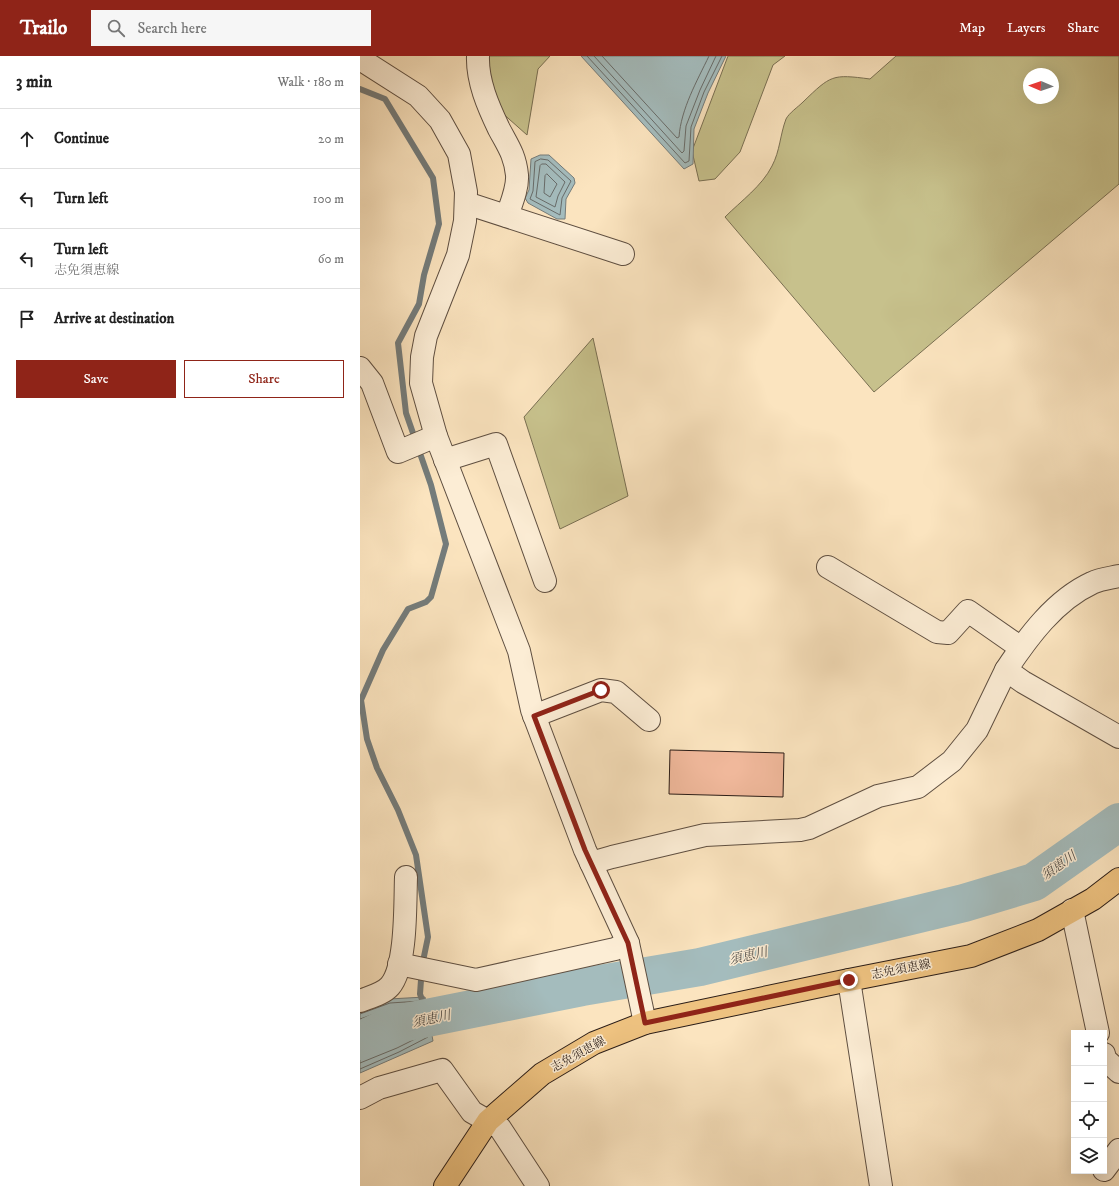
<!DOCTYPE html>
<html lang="en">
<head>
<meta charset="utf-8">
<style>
	:root { --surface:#fff; --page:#f6f6f6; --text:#222; --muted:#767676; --line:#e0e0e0; --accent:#8f2418 }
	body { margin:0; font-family:"IM FELL DW Pica","Noto Serif JP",serif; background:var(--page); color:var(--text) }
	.controls { position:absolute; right:12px; bottom:12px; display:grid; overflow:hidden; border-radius:0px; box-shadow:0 4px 16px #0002 }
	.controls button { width:36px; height:36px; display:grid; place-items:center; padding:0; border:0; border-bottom:1px solid var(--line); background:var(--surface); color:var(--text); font:20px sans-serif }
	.compass { position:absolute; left:663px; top:12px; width:36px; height:36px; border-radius:50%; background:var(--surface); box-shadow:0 4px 16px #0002; rotate:272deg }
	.stop { position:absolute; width:12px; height:12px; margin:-9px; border:3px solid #8f2418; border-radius:50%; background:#fff }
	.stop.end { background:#8f2418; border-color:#fff; box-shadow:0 1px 4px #0008 }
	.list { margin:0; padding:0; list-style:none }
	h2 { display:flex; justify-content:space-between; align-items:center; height:52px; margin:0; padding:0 16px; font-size:17px }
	h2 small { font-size:13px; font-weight:400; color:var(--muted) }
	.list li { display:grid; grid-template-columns:26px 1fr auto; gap:12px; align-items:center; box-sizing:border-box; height:60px; padding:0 16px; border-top:1px solid var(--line) }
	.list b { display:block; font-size:15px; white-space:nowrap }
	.list p { margin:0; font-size:13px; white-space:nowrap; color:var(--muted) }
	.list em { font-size:13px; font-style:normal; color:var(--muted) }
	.actions { display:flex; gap:8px; padding:12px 16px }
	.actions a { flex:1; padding:9px 0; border:1px solid var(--accent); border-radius:0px; text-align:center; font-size:14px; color:var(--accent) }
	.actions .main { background:var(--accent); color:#fff }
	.icon { flex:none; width:22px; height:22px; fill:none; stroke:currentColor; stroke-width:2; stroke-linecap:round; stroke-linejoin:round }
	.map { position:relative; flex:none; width:759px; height:1130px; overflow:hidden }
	header { display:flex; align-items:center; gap:24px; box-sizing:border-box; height:56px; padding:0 20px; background:var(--accent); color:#fff }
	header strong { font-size:19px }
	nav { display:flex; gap:22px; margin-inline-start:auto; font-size:14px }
	.search { width:280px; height:36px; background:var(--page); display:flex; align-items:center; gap:10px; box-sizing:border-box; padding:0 14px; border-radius:0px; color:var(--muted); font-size:15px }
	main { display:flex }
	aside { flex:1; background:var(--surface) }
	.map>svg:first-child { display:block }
</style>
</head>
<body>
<header>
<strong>Trailo</strong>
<div class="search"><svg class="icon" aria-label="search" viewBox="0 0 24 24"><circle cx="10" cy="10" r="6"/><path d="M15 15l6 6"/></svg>Search here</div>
<nav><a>Map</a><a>Layers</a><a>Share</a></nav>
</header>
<main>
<aside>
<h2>3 min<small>Walk · 180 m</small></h2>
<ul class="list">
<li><svg class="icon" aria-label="ahead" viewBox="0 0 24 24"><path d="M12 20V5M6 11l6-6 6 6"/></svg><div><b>Continue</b></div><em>20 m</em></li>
<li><svg class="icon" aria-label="left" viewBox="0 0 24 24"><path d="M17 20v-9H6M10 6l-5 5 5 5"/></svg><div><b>Turn left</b></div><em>100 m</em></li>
<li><svg class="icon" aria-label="left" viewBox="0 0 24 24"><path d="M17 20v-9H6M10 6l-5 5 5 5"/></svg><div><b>Turn left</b><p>志免須恵線</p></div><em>60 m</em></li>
<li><svg class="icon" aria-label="arrive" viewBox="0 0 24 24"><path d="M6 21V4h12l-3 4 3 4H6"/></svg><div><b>Arrive at destination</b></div></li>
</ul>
<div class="actions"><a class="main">Save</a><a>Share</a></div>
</aside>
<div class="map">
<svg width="759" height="1130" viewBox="0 0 759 1130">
	<rect width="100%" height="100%" fill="#fbe4bf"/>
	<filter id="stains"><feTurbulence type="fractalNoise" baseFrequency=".005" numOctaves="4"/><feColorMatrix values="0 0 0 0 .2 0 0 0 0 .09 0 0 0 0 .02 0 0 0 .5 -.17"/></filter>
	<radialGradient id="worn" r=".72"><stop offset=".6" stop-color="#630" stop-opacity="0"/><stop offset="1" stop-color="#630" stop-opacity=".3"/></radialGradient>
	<g fill="#c7c18c" stroke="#796f52" fill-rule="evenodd">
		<path d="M129,0H190L178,13L167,79L140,55L128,17Z"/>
		<path d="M368,0H425L413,9L380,96L355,123L339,125L332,95Z"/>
		<path d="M536,0H759V128L514,336L365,161C381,145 402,130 412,110C420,95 420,79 426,63C429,57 438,51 443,46C471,19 472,18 510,23ZM669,18H693V42H669Z"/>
		<path d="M233,282L268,440L200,473L164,361Z"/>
	</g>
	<g fill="#a4bcbd" stroke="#747c7b">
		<path d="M221,0H366L348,37L334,73L333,108L324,113Z"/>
		<path d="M180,99H189L214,122L215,127L206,143L205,163H197L168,147L165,142L169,134L171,103Z"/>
		<path d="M65,941L73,985L0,1017V954L29,943Z"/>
	</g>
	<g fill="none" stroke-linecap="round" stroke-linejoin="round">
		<g stroke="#686c6a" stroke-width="1">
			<path d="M227,0L325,107L329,105L331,71L344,36L362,0"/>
			<path d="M234,0L322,97L324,95L326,70L340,34L356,0"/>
			<path d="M242,0L317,82L319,81C321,53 337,25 349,0"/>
			<path d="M181,103L188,104L211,125L202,142L200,159L170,143L173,135L175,106Z"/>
			<path d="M182,108H186L205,126L198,140L195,151L176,141L180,110Z"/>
			<path d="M187,118L197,128L190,141L184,137L185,120Z"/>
			<path d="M0,958L30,947L61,945L68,981L39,996L0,1013"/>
			<path d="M0,963L31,952L57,950L63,979L37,992L0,1007"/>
			<path d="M0,969L32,958L51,957L56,975L0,1001"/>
		</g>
		<path stroke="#747c7b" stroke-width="6" d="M0,33L25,43L73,122L79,168L64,219L59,248L38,287L46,357L71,429L86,488L71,541L66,546L48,553L23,594L1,644L7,683L17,712L38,754L56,799L68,881L62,910L60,938L69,963"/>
		<path stroke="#a4bcbd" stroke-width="38" d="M0,985L32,969L222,931L340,911L604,847L674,826L759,766"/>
	</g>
	<path fill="#f0b89b" stroke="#2b1d17" d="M310,694L424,697L423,741L309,738Z"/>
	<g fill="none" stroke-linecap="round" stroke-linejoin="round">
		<defs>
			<g id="minor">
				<path d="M118,0C117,25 128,50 139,73C148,90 155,99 157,119C158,132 151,148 147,160"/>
				<path d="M0,3L58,40L80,64L99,98L106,136L105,165L98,199L66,280L62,301L61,327L76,380L159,595L172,654L225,794L268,887L285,967"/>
				<path d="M106,147L263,198"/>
				<path d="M0,312L12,327L38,396L76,380"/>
				<path d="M85,404L136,388L185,525"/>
				<path d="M468,511L577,576L588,577L608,555L661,592"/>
				<path d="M759,520C750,522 740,523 732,527C695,544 668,581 646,614L663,626L759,681"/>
				<path d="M174,660L241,634L256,636L289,664"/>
				<path d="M231,807L252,801L345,779L440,774L449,772L518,740L558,731L592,705L617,674L646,614"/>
				<path d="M712,854L738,977"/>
				<path d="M39,908L116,924L255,893L268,887"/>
				<path d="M489,924L521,1130"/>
				<path d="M0,945C10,941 23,938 30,930C47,910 45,847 46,821"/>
				<path d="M744,998L745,1003L759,1016"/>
				<path d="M0,1042L19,1032L82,1014L112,1056L140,1072L178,1130"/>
				<path d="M744,1114L759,1094"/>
			</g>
			<path id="major" d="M85,1130L128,1065L182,1018L234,987L285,967L489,924L611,900L678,874L733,843L759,823"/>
		</defs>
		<use href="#minor" stroke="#5f4f41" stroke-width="24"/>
		<use href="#major" stroke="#2b1d17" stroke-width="24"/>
		<use href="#minor" stroke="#fcedd5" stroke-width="22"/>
		<use href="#major" stroke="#eec280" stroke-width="22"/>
	</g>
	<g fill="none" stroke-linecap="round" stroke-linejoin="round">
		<path stroke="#8f2418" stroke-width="5" d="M241,634L174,660L225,794L268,887L285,967L489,924"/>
	</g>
	<g text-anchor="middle" stroke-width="3" stroke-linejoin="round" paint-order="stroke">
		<g font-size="12" fill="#2b1d17" stroke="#fcedd5">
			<text transform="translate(541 913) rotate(-11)" y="4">志免須恵線</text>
			<text transform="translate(218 998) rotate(-29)" y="4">志免須恵線</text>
		</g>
		<g font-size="13" font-style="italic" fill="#4f4d49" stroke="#fcedd5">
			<text transform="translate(698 809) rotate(-35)" y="5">須恵川</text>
			<text transform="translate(388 899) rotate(-13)" y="5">須恵川</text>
			<text transform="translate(71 962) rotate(-12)" y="5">須恵川</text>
		</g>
	</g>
	<rect width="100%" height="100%" filter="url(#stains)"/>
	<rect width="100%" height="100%" fill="url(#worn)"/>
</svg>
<div class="controls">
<button>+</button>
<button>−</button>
<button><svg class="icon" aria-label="locate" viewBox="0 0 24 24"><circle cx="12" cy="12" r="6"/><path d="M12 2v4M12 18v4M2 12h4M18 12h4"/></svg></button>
<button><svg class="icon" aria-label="layers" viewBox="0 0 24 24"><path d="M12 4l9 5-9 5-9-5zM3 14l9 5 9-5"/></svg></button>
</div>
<svg class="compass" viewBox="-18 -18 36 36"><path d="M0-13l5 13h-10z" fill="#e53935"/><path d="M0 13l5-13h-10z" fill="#767676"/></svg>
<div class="stop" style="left:241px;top:634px"></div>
<div class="stop end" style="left:489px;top:924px"></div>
</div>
</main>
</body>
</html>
